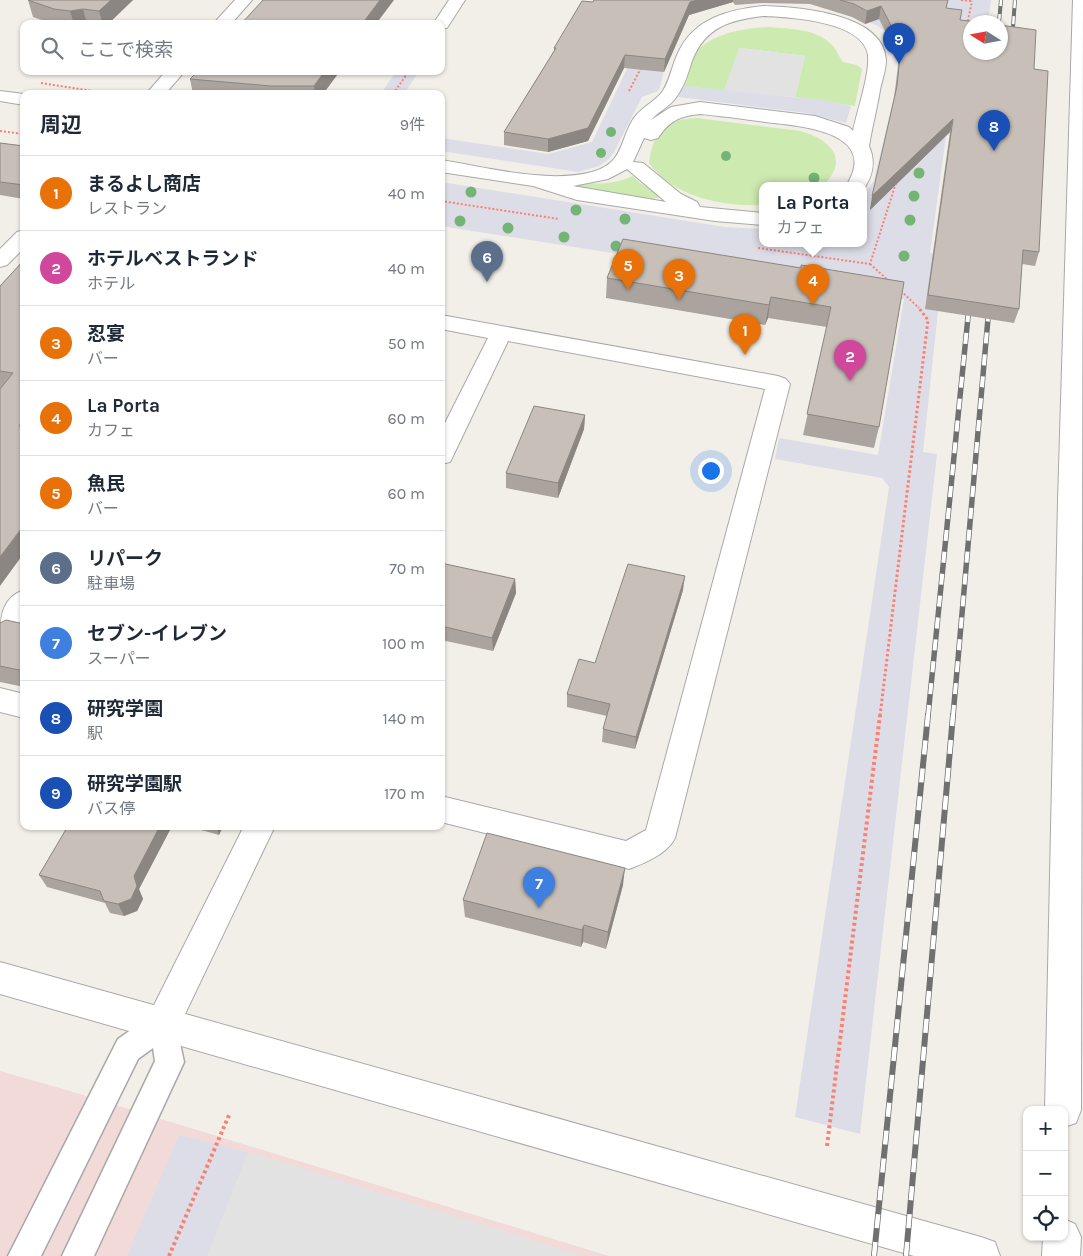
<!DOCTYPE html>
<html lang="ja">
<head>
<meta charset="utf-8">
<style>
	:root { --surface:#fff; --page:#f6f6f7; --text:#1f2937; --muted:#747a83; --line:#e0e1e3; --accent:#1a73e8 }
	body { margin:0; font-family:Karla,"Noto Sans JP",sans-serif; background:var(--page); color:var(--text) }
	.controls { position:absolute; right:15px; bottom:15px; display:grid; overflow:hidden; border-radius:10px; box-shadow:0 1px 4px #0004 }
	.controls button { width:45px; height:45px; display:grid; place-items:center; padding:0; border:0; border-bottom:1px solid var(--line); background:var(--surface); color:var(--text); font:25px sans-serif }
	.compass { position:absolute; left:963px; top:15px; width:45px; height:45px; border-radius:50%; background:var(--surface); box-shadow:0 1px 4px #0004; rotate:281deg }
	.you { position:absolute; left:710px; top:470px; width:18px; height:18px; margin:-12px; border:4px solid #fff; border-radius:50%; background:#1a73e8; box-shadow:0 0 0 8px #1a73e833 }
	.badge { display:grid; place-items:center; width:32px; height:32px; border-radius:50%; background:var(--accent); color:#fff; font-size:16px; font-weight:700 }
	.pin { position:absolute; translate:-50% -41px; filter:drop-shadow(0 1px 2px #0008) }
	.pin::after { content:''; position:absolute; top:26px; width:18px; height:15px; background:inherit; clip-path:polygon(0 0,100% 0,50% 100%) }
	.popup { position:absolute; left:759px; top:182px; width:108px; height:65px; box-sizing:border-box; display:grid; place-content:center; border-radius:10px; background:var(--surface); filter:drop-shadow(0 1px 4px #0005); font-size:16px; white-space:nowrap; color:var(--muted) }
	.popup b { font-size:19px; color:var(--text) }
	.popup::after { content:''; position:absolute; left:50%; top:100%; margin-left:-10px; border:10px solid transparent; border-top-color:var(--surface) }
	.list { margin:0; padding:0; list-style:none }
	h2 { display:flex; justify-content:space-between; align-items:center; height:65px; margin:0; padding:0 20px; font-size:21px }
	h2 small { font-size:16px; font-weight:400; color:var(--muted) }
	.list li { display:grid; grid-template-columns:32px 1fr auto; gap:15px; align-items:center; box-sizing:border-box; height:75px; padding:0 20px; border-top:1px solid var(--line) }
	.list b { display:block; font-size:19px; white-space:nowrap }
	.list p { margin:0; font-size:16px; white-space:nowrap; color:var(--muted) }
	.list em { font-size:16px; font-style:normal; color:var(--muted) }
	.icon { flex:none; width:28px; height:28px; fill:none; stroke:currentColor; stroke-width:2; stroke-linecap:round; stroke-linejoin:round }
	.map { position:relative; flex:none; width:1083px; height:1256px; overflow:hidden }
	.search { position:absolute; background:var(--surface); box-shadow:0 1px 4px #0004; left:20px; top:20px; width:425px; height:55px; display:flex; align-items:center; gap:12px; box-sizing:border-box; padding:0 18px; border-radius:10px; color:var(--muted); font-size:19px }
	.panel { position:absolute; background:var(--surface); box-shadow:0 1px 4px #0004; left:20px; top:90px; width:425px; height:740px; border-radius:10px }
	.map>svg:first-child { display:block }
</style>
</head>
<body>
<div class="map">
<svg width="1083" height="1256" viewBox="0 0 1083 1256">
	<rect width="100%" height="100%" fill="#f2efe9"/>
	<path fill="#f2dad9" d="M0,1071L70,1091L609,1256H0Z"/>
	<g fill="#cdebb0">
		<path d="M768,27C790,29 816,28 832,45C837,50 839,57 843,62L857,65L862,69L855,106L795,97L805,56L740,48L724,91L683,86C687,76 690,63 696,53C711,33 745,28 768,27Z"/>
		<path d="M697,118L801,131C831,140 850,159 823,186H763V205C723,207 673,197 649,163C653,132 666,119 697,118Z"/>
		<path d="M633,176C640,186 657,189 660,197L653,199L576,189L577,182C597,185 615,184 633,176Z"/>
	</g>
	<g fill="#e2e2e2">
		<path d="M739,48L805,56L795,97L724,91Z"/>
		<path d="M248,1152L583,1256H207Z"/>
	</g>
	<g fill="#dddde8">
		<path d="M660,0L677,16L660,87L658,91L642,97L614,152L609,159L599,166L578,172L441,151V138L548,154L592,142Z"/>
		<path d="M801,0H991L988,22H970V52L955,71L930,253L944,255L923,452L937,454L860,1134L795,1117L889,487L882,478L775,459L779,438L878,455L904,299L441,226V182L725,227L763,229V244H863V193L870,187L874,180L897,84L900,60L887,33L878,26L869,22Z"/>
		<path d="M396,71H419L404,94H381Z"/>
		<path d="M683,86L822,100L851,106L846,123L806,113L678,97Z"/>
		<path d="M179,1135L248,1152L207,1256H127Z"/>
	</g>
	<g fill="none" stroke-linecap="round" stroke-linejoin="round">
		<defs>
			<path id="service" d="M162,1011L172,1015L176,1025L184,1062L94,1256H62L155,1061L153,1048L138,1059L41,1256H8L118,1039L152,1015Z"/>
			<g id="minor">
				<path d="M235,0H252L231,24H213Z"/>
				<path d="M449,0H465L447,28L441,29V24H433Z"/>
				<path d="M166,71H185L165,94H146Z"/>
				<path d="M24,230V248L7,265L0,267V249L17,232Z"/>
				<path d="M441,315L778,376L786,379L790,384L675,838C667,854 645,863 629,869L441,822V796L626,841L646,830L765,389L508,341L453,456L450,462L441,464V431L488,338L441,329Z"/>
				<path d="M24,590C24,612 26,635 0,644C0,621 0,598 24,590Z"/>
				<path d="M0,688L24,694V718L0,712Z"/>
				<path d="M244,826H275L174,1037L162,1042L150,1037L145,1025L150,1013Z"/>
			</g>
			<g id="tertiary">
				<path d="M1073,0H1083L1081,1110L1076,1123L1064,1127V1110H1045L1058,501Z"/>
				<path d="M763,6C797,7 884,13 886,60C886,70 882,80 880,90C877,109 872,127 869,146C876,162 873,176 863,190V186H846C881,131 799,126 765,122C744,119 722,116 700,114C680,116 669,121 658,138L651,140L644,138L633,162L643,163L681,194L697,202L700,207L763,213V225L715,221L577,200L533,186L441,172V160C487,167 547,184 592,172C623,163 619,144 632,121C639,108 654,103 662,92C670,81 672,65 678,53C694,18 728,10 763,6ZM763,16C789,17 863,21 868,55C870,74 857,111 853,131L849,127L815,116L700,102L671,107L651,120C659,111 671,106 677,96C685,85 688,73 692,61C705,27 730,20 763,16ZM627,169L666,202L573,186L608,179Z"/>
				<path d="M0,91L24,94V105L0,101Z"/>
				<path d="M0,962L981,1237L995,1242L1000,1256H914L0,994Z"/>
				<path d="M1064,1219L1075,1224L1081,1237L1080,1256H1042L1043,1237H1064Z"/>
			</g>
		</defs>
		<use href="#service" stroke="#a9a9a9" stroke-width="3"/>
		<use href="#minor" stroke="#a9a9a9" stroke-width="2"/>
		<use href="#tertiary" stroke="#a9a9a9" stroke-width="2"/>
		<g stroke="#fa8072" stroke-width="2" stroke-dasharray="2 2" stroke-linecap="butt">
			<path d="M961,0L972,1"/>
			<path d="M967,25L972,1"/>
			<path d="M41,83L112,94"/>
			<path d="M629,91L641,68"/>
			<path d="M393,94L409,71"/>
			<path d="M0,131L24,134"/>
			<path d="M441,201L559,219"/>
			<path d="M758,248L870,264L896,183"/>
			<path d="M870,264L890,282"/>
			<path d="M901,291L919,308"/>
		</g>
		<path stroke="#fa8072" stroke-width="3" stroke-dasharray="2.5 2.5" stroke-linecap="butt" d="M880,716L928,320L918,307"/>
		<g stroke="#fa8072" stroke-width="4" stroke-dasharray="3 3" stroke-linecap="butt">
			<path d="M827,1146L880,715"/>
			<path d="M169,1256L229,1115"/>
		</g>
		<use href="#service" fill="#fff" fill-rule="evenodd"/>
		<use href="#minor" fill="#fff" fill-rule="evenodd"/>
		<use href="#tertiary" fill="#fff" fill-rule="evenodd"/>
		<defs>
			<g id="rail-far2">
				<path d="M999,22L1001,0"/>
				<path d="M1012,40L1015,0"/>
				<path d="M968,308L969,303"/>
				<path d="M989,308V306"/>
			</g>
			<g id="rail-far1">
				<path d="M928,716L969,307"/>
				<path d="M953,716L989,307"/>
			</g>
			<g id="rail">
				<path d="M874,1256L928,715"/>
				<path d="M906,1256L953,715"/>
			</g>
		</defs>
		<use href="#rail-far2" stroke="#707070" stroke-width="4"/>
		<use href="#rail-far1" stroke="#707070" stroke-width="5.5"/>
		<use href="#rail" stroke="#707070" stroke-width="6"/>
		<use href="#rail-far2" stroke="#fff" stroke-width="2.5" stroke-dasharray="8" stroke-linecap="butt"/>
		<use href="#rail-far1" stroke="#fff" stroke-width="4" stroke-dasharray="11" stroke-linecap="butt"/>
		<use href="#rail" stroke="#fff" stroke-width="4.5" stroke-dasharray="14" stroke-linecap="butt"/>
	</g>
	<g fill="#74b475">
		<circle cx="611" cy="132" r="5"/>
		<circle cx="601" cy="153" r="5"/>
		<circle cx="726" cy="156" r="5"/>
		<circle cx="919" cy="173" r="5.5"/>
		<circle cx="814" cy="178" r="5.5"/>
		<circle cx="471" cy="192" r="5.5"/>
		<circle cx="914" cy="196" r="5.5"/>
		<circle cx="576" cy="210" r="5.5"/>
		<circle cx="625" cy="219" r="5.5"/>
		<circle cx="910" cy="220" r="5.5"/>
		<circle cx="460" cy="221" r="5.5"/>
		<circle cx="508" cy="228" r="5.5"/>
		<circle cx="564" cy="237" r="5.5"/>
		<circle cx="616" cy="246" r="5.5"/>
		<circle cx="904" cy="256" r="5.5"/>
	</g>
	<g fill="#aba49e">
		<path d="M28,0H133L108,24H53L33,17Z"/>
		<path d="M594,0H948L946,8L960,20L1034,69L1039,252L1035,266L1022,264L1019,309L1014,323L925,309L950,132L870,210L894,98L899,58L879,19L865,24L852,17L810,4L762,3L735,5L733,2L689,15L664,72L624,68L588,141L548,152L504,145V132L554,51V48Z"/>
		<path d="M198,71H340L323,94H193L190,79Z"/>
		<path d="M0,143L24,146V199L0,195Z"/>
		<path d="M24,260L0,586L1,388H0V286Z"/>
		<path d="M801,268L904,282L879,427L874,448L803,435L827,327L768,318L765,325L606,298L607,278Z"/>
		<path d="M585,415L584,429L558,498L506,488V473Z"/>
		<path d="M441,563L515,579L516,593L493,651L441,640Z"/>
		<path d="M683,590L635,749L602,742L603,729L607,716L567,707V694L595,663Z"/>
		<path d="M0,623L24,624V687L0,682Z"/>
		<path d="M68,826H172L139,889L143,899L137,911L124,916L110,913L105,903L47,887L39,875Z"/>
		<path d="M187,826H223L219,835Z"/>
		<path d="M623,885L606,949L583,942L581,947L465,917L463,900Z"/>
	</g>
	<g fill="#8b8681">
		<path d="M111,0H133L108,24H103L99,11Z"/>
		<path d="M380,0H394L376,24H362Z"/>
		<path d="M698,0H733V2L689,15L664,72L665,59L690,2Z"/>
		<path d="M881,6L879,19L865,24L867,11Z"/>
		<path d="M83,9L87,24H74L70,11Z"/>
		<path d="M625,55L624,68L588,141L548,152V139Z"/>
		<path d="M325,71H340L323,94H315L314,86Z"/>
		<path d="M953,119L950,132L870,210L872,196Z"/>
		<path d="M771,297L768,318L765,325L769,305Z"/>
		<path d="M585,415L584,429L558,498V483Z"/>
		<path d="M24,420V437L19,426Z"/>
		<path d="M24,525V553L0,586V557Z"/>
		<path d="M685,576L683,590L635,749L636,737Z"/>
		<path d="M515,579L516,593L493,651L492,638Z"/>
		<path d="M160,826H172L139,889L143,899L137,911L124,916L118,904Z"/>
		<path d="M216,826H223L219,835Z"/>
		<path d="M625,868L623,885L606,949L608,932Z"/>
		<path d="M584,925L583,942L581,947L582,930Z"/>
	</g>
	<g fill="#c7bfb8" stroke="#8b8681">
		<path d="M28,0H111L99,11L83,9L70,11L54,9Z"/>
		<path d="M263,0H380L362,24H241Z"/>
		<path d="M594,0H698L690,2L665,59L625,55L588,128L548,139L504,132L556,48H554L582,1L593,2Z"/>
		<path d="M840,0H948L946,8L962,10L960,20L978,22H970V52H1000V25L1036,30L1034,69L1048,71L1039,252L1023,250L1019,309L928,295L953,119L872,196L897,86L901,45L881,6L867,11L854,4Z"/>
		<path d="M198,71H325L314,86H271L190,79Z"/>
		<path d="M0,143L24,146V185L0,182Z"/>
		<path d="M623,239L801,268V265L904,282L879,427L807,414L831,307L771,297L769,305L607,278Z"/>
		<path d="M24,260V420L19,426L24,427V525L0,557V389L13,373L0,371V286Z"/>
		<path d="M534,406L585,415L558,483L506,473Z"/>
		<path d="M441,563L515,579L492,638L441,626Z"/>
		<path d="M628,564L685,576L636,737L603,729L610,704L567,694L579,659L595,663Z"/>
		<path d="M6,620L24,624V671L0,666V623Z"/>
		<path d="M68,826H160L134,876L137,886L131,899L118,904L104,901L100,891L39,875Z"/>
		<path d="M487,833L625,868L608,932L584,925L582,930L463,900Z"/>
	</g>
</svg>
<div class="controls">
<button>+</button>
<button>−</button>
<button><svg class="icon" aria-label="locate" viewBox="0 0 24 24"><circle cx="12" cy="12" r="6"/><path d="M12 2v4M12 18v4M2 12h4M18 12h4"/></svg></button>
</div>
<svg class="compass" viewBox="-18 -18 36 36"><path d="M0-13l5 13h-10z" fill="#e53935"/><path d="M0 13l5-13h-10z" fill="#747a83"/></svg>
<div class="you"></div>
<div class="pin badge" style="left:745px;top:355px;background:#e8710a">1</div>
<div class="pin badge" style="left:850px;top:381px;background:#d1479c">2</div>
<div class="pin badge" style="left:679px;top:300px;background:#e8710a">3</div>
<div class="pin badge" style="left:813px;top:305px;background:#e8710a">4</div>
<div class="popup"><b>La Porta</b>カフェ</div>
<div class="pin badge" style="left:628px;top:290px;background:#e8710a">5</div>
<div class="pin badge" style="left:487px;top:282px;background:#5c6f8a">6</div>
<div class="pin badge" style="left:539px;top:908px;background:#3f7fe0">7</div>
<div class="pin badge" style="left:994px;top:151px;background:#1a4fb4">8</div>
<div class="pin badge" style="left:899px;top:64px;background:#1a4fb4">9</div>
<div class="search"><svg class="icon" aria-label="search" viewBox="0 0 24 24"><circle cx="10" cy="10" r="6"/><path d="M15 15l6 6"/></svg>ここで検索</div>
<section class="panel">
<h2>周辺<small>9件</small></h2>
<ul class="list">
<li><span class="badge" style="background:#e8710a">1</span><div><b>まるよし商店</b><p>レストラン</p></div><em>40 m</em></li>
<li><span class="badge" style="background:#d1479c">2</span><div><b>ホテルベストランド</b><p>ホテル</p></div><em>40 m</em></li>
<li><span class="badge" style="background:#e8710a">3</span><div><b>忍宴</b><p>バー</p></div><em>50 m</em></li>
<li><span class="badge" style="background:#e8710a">4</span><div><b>La Porta</b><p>カフェ</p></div><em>60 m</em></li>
<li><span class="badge" style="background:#e8710a">5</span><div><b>魚民</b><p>バー</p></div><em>60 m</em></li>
<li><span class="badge" style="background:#5c6f8a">6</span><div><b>リパーク</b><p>駐車場</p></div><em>70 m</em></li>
<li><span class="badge" style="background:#3f7fe0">7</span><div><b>セブン-イレブン</b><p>スーパー</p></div><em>100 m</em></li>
<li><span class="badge" style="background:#1a4fb4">8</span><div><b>研究学園</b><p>駅</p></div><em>140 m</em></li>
<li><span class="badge" style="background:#1a4fb4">9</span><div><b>研究学園駅</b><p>バス停</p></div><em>170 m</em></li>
</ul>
</section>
</div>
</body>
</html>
